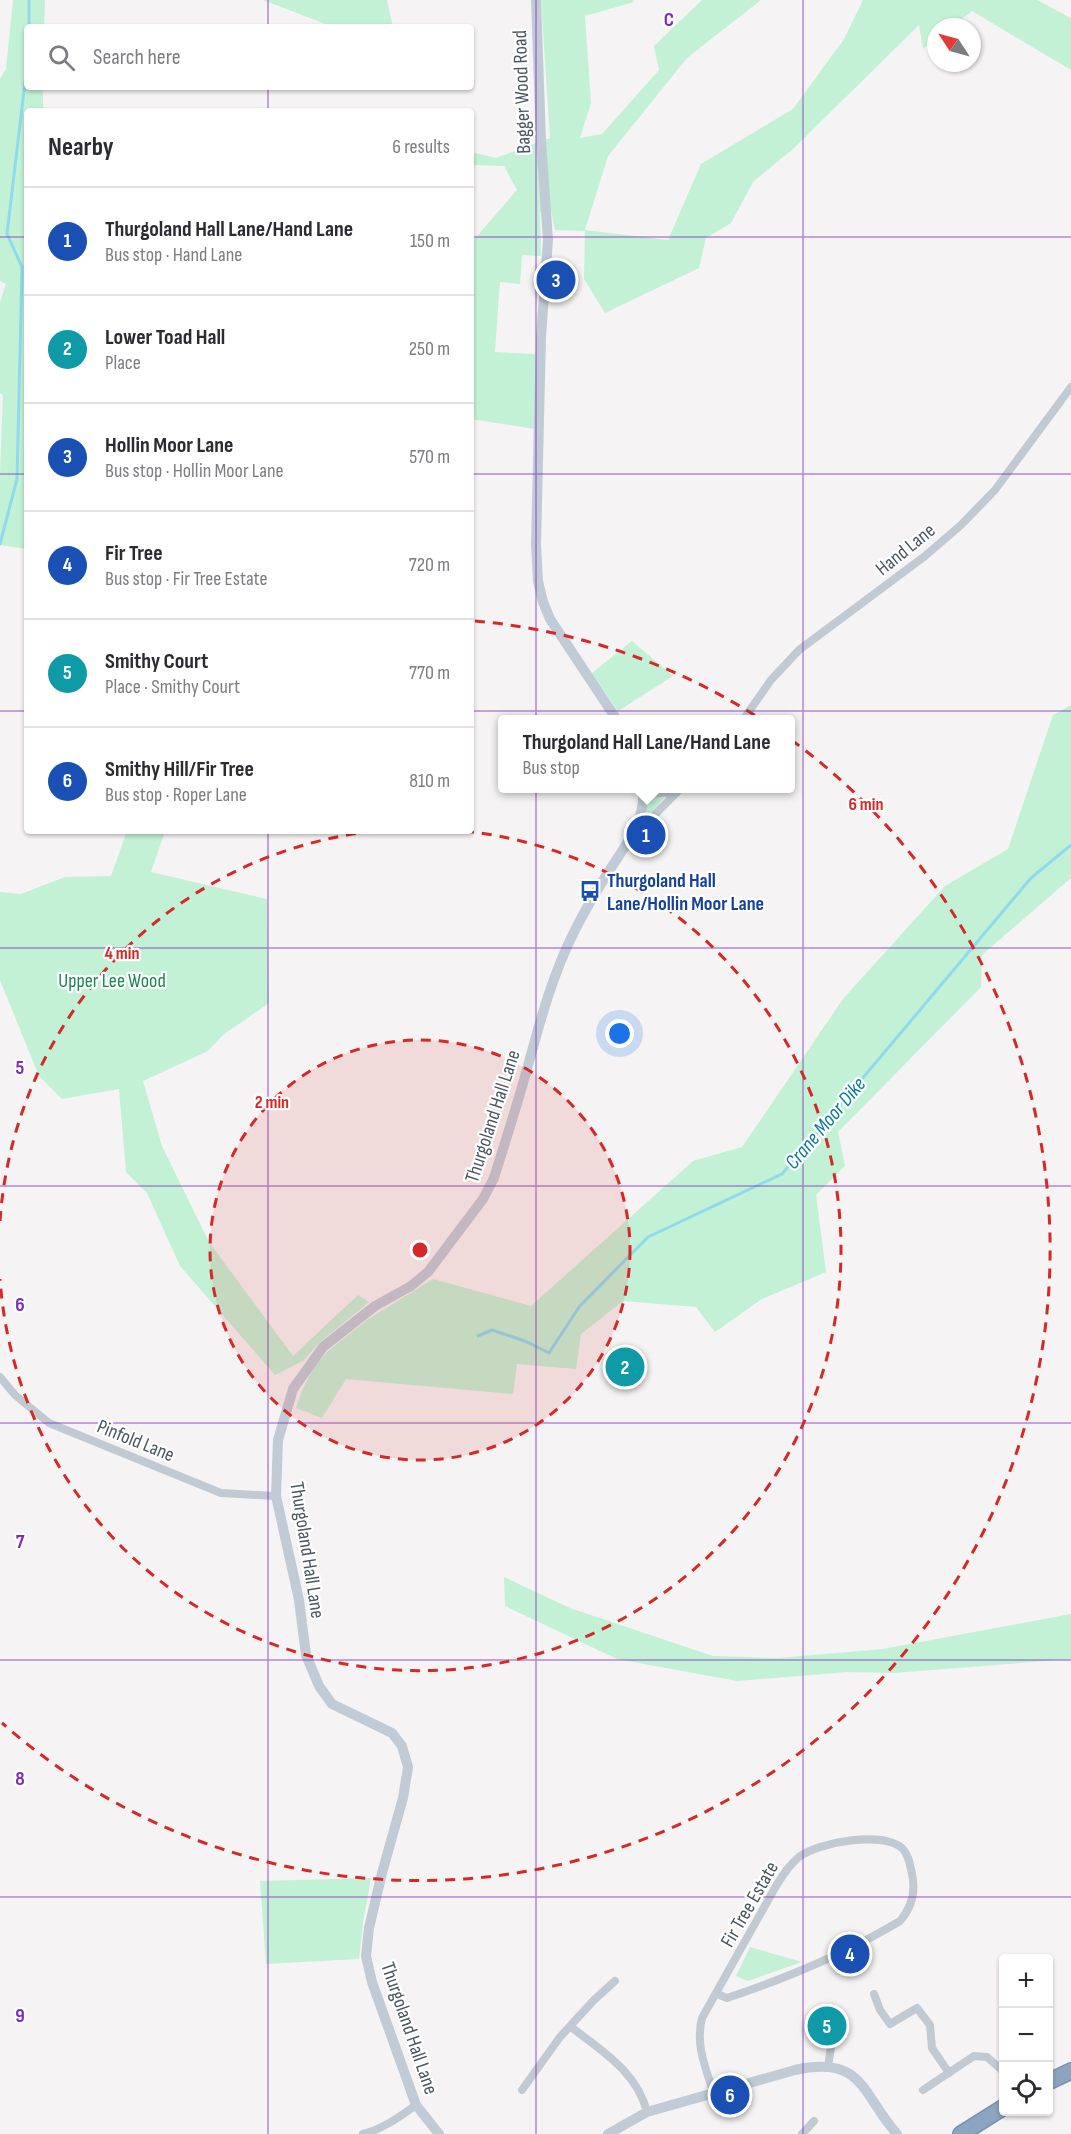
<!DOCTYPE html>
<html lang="en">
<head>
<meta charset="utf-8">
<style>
	:root { --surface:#fff; --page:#f7f7f7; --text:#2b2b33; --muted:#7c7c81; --line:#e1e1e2; --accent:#1a73e8 }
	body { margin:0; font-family:"Sofia Sans Condensed",sans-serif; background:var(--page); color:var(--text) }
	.controls { position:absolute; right:18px; bottom:18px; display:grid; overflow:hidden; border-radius:6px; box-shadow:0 2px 4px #0004 }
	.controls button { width:54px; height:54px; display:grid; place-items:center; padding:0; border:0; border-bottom:2px solid var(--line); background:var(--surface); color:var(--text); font:30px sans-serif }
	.compass { position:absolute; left:927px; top:18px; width:54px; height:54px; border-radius:50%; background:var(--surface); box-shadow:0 2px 4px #0004; rotate:306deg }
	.you { position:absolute; left:620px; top:1034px; width:21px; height:21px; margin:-15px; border:4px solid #fff; border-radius:50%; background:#1a73e8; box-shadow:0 0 0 9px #1a73e833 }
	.badge { display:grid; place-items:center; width:39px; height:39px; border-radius:50%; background:var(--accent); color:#fff; font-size:20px; font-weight:700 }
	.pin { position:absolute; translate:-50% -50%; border:3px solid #fff; box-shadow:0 2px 6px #0006 }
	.popup { position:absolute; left:498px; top:715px; width:297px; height:78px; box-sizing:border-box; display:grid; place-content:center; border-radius:6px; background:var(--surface); filter:drop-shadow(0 2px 4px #0005); font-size:20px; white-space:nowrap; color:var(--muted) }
	.popup b { font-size:22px; color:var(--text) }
	.popup::after { content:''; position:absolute; left:50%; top:100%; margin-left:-12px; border:12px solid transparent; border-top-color:var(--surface) }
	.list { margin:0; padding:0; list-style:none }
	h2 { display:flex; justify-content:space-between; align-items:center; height:78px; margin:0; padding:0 24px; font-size:26px }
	h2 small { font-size:20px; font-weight:400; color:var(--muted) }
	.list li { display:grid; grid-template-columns:39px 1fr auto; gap:18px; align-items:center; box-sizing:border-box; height:108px; padding:0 24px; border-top:2px solid var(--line) }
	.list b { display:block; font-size:22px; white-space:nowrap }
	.list p { margin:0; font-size:20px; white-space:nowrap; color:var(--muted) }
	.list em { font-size:20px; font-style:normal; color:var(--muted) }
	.icon { flex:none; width:33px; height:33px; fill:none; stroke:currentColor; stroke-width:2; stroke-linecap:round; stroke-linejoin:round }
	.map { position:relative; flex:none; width:1071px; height:2134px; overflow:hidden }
	.search { position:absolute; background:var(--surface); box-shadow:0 2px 4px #0004; left:24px; top:24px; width:450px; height:66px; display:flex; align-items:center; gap:15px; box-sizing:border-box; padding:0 21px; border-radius:6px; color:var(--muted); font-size:22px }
	.panel { position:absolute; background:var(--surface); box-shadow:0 2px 4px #0004; left:24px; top:108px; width:450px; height:726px; border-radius:6px }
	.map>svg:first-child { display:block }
</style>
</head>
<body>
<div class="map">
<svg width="1071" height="2134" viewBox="0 0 1071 2134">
	<rect width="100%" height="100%" fill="#f5f3f3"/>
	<g fill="#c3f1d5">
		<path d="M13,0H45L44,27H27V87H43V111H27V549L0,545V472L3,395L0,393V302L6,284L0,281V79L6,69Z"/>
		<path d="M263,0H387L393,27H333Z"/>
		<path d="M541,0H633L634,2L585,16L591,103L580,138L602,134L659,70L654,46L702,0H761L687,58L608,156L585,230L668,240L701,164L793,109L844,39L863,0H1037L1071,18V70L972,11L951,27H936V39L923,49L919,25L793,149L753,182L731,223L706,238L699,268L605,313L584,279L585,231L555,230L551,211L540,212L541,256L522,255L520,284L500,282L495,352L535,354V429L471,419V243L517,190L504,166L471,165V152L496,158L550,138Z"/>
		<path d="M632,641L673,676L618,711L592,673Z"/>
		<path d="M1071,705V878L982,955L981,987L838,1132L845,1166L816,1195L826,1272L762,1299L715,1332L696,1307L623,1301L581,1334L576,1369L517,1364L513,1394L346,1379L322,1418L296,1408L301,1393L313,1368L327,1352L367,1320L433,1279L531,1306L693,1161L742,1147L843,999L945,886L1008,849L1053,715Z"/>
		<path d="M646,791L664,798L640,826Z"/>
		<path d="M127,831H165L151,872L267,899L269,1003L223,1035L208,1051L143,1081L162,1146L209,1242L293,1356L358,1295L369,1302L319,1343L303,1361L275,1375L180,1266L147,1193L126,1172L119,1089L62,1099L39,1076L0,980V892L21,894L65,877L111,876Z"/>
		<path d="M504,1577L570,1608L713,1656L779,1658L883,1649L1071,1614V1659L894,1673L847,1672L737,1681L617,1659L505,1606Z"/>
		<path d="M371,1878L363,1922L359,1959L266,1964L260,1881Z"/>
		<path d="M750,1947L802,1962L748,1981L736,1976Z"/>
	</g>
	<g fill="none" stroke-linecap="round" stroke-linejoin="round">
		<g stroke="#90daee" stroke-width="3">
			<path d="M29,27V0"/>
			<path d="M0,544L17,479L22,267L7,234L27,65"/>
			<path d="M478,1336L492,1330L525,1341L549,1353L579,1307L648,1237L782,1174L1031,878L1071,845"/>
		</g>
		<defs>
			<g id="highway">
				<path d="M1048,2082L1071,2071"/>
				<path d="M961,2134L1004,2107"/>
			</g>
		</defs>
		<use href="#highway" stroke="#7690ad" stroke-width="18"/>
		<g stroke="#c1cad2" stroke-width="8">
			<path d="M743,720L771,680L799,650L925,556L961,525L995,490L1071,387"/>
			<path d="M651,788L657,793H676"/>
			<path d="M632,838L681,788"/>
			<path d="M0,1377L15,1395L49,1423L221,1493L276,1496"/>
			<path d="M874,1994L880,2010L890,2024L917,2008L930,2025L932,2048L949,2073"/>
			<path d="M571,2027C602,2051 637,2072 647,2112"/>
			<path d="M828,2066L832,2041"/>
			<path d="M522,2090L560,2037L594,2000L615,1981"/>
			<path d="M923,2090L974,2056L987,2057L1004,2072"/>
			<path d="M714,2094C706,2069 695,2045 702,2018L776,1886C783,1875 789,1865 799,1857C819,1842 881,1831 902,1848C909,1855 910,1865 912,1874C916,1892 912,1907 900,1921C845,1954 787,1978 727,1998L717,1994"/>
			<path d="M363,2134C383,2129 399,2117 416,2105"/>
			<path d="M802,2134L814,2121"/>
		</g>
		<g stroke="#c1cbd6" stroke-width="10">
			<path d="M536,0L541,141L548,240L541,337L536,545L538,581L543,602L550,619L617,720"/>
			<path d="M439,2134L416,2105L372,1982L366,1956L369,1928L382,1873L403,1798L408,1767L402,1746L392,1733L332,1704L319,1686L306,1655L299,1600L276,1496L278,1440L293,1389L323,1347L375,1306L411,1286L428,1272L483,1199L494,1178C505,1143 516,1108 526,1073C539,1025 552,975 575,930C585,910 597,890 609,871C625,846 646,821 643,788"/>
			<path d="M608,2134L647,2112L795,2070C863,2055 861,2093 897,2134"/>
		</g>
		<use href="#highway" stroke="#8ba5c1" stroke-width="15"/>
	</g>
	<path fill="none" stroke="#7b2cbf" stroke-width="1.5" stroke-opacity="0.55" d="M268,0V27M536,0V2134M803,0V2134M268,87V111M0,237H27M471,237H1071M0,474H27M471,474H1071M0,711H27M471,711H1071M268,831V2134M0,948H1071M0,1186H1071M0,1423H1071M0,1660H1071M0,1897H1071"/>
	<circle cx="420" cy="1250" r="210" fill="#d62828" fill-opacity=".12"/>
	<g fill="none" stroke="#d62828" stroke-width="3" stroke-dasharray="10 8">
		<circle cx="420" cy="1250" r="210"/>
		<path d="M0 1221A421 421 0 0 1 376 831M464 831A421 421 0 1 1 0 1279"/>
		<path d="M475 621A631 631 0 1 1 2 1723"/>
	</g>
	<defs>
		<symbol id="bus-bare" viewBox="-9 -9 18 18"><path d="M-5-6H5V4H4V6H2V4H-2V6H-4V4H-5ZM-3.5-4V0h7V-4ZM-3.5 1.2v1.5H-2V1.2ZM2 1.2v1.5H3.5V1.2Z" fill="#1a4fb4" stroke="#fff" stroke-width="2.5" paint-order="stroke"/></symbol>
	</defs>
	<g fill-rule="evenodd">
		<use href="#bus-bare" x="575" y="876" width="30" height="30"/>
	</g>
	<g text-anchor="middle" stroke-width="4.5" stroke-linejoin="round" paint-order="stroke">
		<g font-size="20" fill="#4a5661" stroke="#fff">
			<text transform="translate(521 92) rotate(-92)" y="7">Bagger Wood Road</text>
			<text transform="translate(905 549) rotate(-39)" y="7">Hand Lane</text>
			<text transform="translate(492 1116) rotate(-72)" y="7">Thurgoland Hall Lane</text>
			<text transform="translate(136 1440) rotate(22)" y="7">Pinfold Lane</text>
			<text transform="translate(308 1550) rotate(81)" y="7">Thurgoland Hall Lane</text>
			<text transform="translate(749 1904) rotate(-60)" y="7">Fir Tree Estate</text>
			<text transform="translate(410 2028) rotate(71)" y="7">Thurgoland Hall Lane</text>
		</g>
		<g font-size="20" font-weight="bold" fill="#164399" stroke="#fff" text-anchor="start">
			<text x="607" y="887">Thurgoland Hall<tspan x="607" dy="23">Lane/Hollin Moor Lane</tspan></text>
		</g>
		<g font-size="20" fill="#17864f" stroke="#fff">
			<text x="112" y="987">Upper Lee Wood</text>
		</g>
		<g font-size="21" font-style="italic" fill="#0c7c9b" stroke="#fff">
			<text transform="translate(825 1123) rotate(-50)" y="7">Crane Moor Dike</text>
		</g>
	</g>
	<g font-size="20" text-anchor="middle" font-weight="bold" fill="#7b2cbf" stroke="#fff" stroke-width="4.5" stroke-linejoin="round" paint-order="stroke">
		<text x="669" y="26">C</text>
		<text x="20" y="1074">5</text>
		<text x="20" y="1311">6</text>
		<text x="20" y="1548">7</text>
		<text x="20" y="1785">8</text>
		<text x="20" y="2022">9</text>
	</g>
	<circle cx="420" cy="1250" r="9" fill="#d62828" stroke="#fff" stroke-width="3"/>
	<g font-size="18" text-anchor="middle" font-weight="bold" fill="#d62828" stroke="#fff" stroke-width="4.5" stroke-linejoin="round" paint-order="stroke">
		<text x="866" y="810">6 min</text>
		<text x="122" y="959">4 min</text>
		<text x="272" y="1108">2 min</text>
	</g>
</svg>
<div class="controls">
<button>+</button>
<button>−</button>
<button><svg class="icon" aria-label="locate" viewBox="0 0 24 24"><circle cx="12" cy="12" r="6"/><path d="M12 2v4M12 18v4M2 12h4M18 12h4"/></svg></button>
</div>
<svg class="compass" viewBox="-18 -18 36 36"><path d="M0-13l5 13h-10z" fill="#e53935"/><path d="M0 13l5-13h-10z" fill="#7c7c81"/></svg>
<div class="you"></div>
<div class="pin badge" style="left:646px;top:835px;background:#1a4fb4">1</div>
<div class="popup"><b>Thurgoland Hall Lane/Hand Lane</b>Bus stop</div>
<div class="pin badge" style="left:625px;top:1367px;background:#0f9aa8">2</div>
<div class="pin badge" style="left:556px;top:280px;background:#1a4fb4">3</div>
<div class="pin badge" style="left:850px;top:1954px;background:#1a4fb4">4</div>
<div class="pin badge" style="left:827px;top:2026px;background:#0f9aa8">5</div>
<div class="pin badge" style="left:730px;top:2095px;background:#1a4fb4">6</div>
<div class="search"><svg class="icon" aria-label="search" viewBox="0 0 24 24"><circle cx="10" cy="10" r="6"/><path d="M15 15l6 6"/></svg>Search here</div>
<section class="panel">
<h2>Nearby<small>6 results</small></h2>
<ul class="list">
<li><span class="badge" style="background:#1a4fb4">1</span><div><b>Thurgoland Hall Lane/Hand Lane</b><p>Bus stop · Hand Lane</p></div><em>150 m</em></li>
<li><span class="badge" style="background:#0f9aa8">2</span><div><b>Lower Toad Hall</b><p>Place</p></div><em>250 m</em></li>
<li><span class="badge" style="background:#1a4fb4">3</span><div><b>Hollin Moor Lane</b><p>Bus stop · Hollin Moor Lane</p></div><em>570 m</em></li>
<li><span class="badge" style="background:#1a4fb4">4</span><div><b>Fir Tree</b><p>Bus stop · Fir Tree Estate</p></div><em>720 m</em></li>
<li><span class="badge" style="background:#0f9aa8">5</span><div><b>Smithy Court</b><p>Place · Smithy Court</p></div><em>770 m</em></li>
<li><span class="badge" style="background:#1a4fb4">6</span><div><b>Smithy Hill/Fir Tree</b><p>Bus stop · Roper Lane</p></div><em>810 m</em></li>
</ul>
</section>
</div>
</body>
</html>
